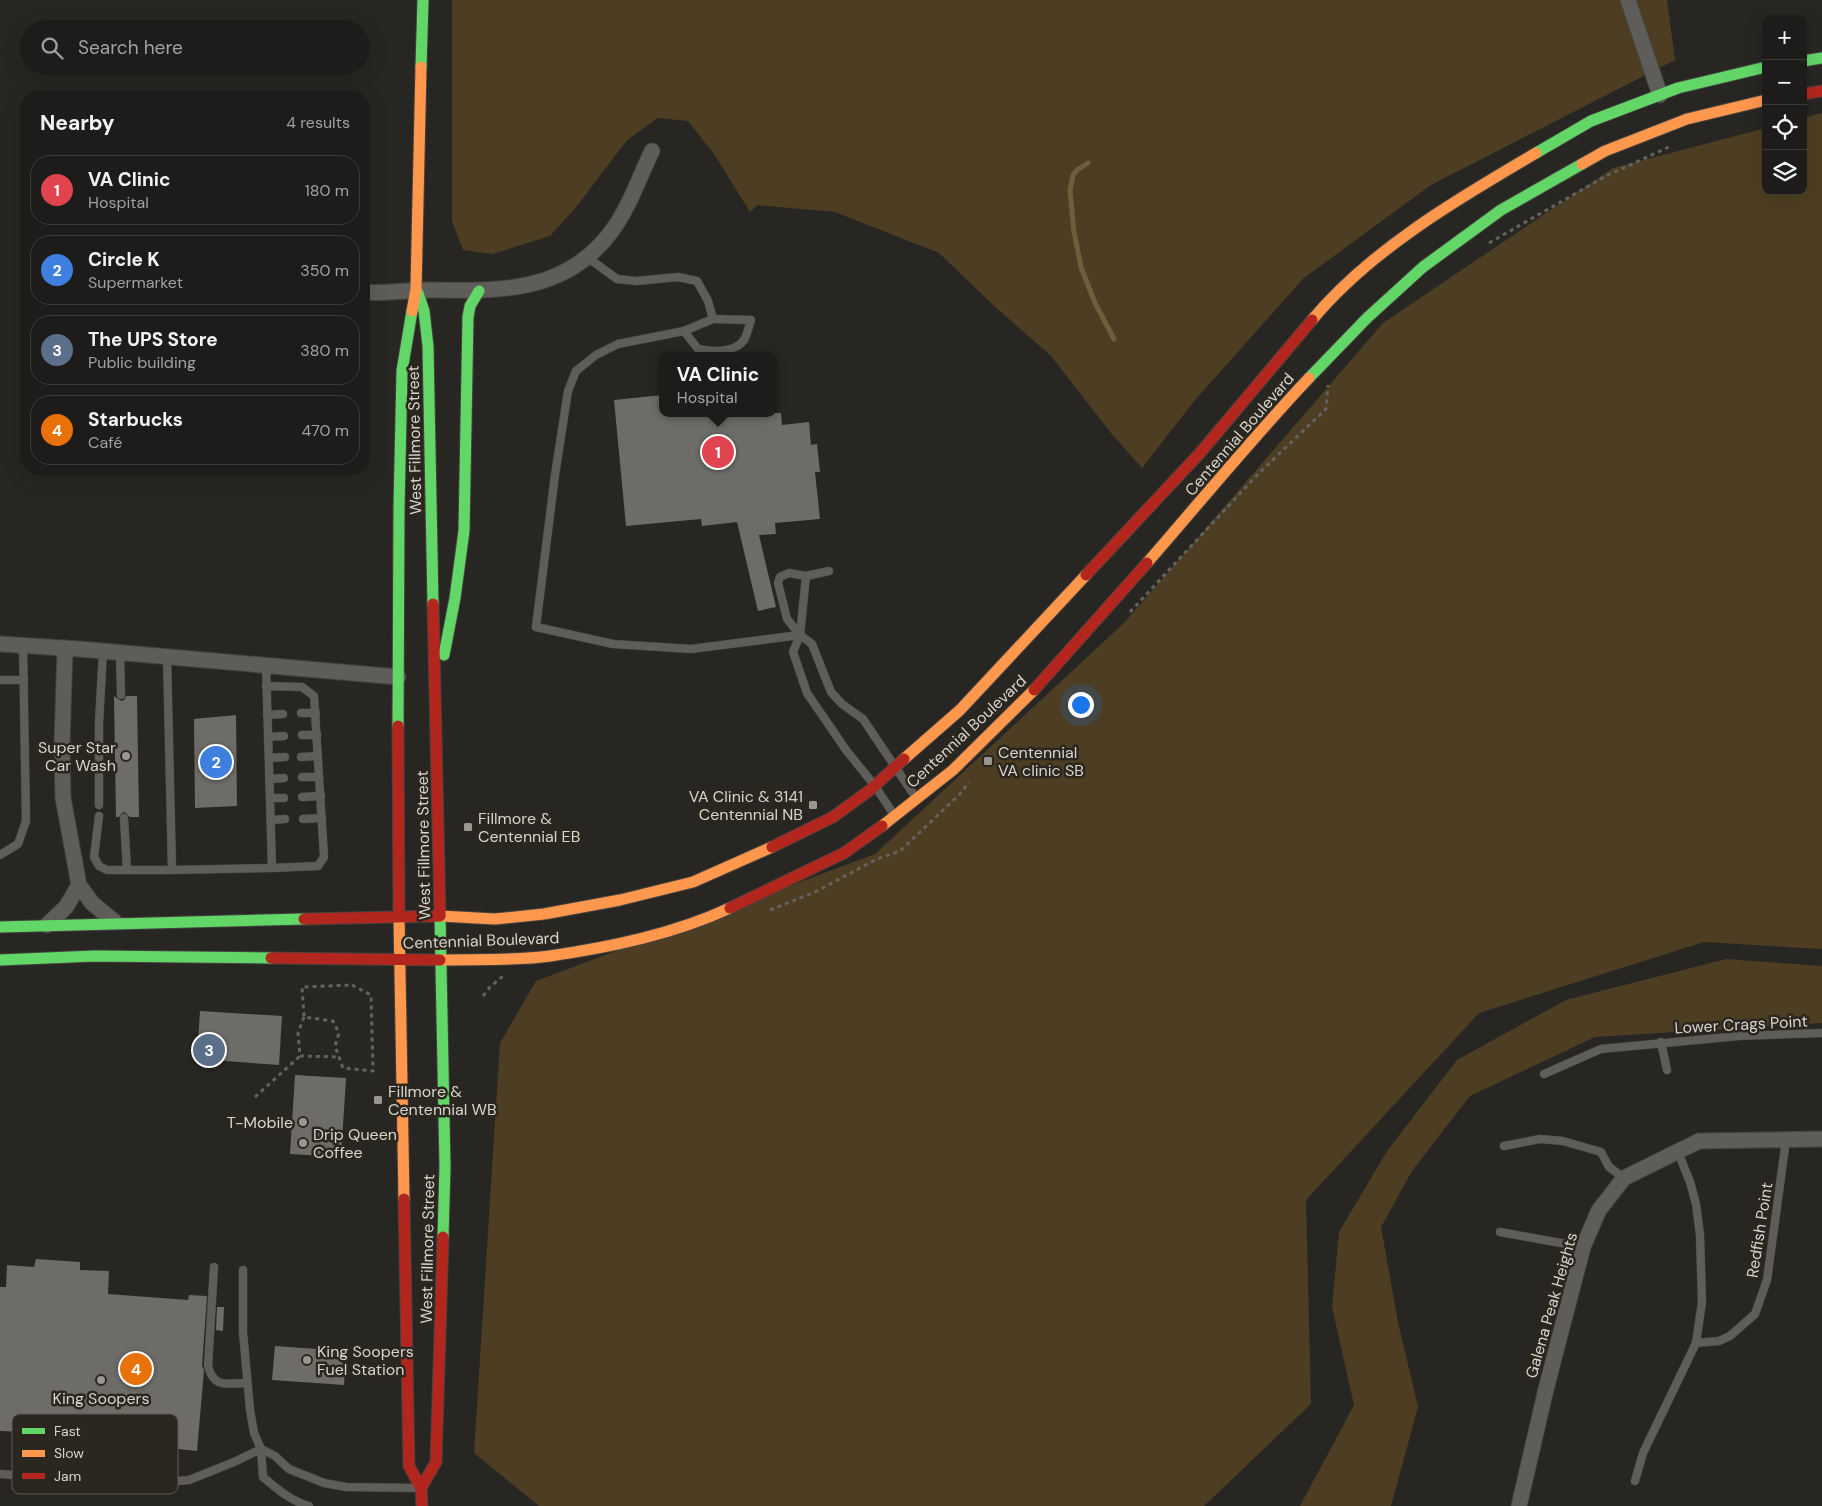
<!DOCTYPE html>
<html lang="en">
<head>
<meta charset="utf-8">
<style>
	:root { --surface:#1e1c1a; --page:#262523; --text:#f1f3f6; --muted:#a1a1a2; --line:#3c3a39; --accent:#d93025 }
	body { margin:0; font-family:"DM Sans",sans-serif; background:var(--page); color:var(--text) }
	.controls { position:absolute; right:15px; top:15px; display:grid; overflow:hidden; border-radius:10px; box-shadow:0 5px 20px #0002 }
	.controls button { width:45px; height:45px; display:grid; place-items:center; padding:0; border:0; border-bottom:1px solid var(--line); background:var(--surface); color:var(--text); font:25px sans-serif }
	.you { position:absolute; left:1080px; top:704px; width:18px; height:18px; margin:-12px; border:4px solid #fff; border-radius:50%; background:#1a73e8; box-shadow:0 0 0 8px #1a73e833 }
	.badge { display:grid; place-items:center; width:32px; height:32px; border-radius:50%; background:var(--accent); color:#fff; font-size:16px; font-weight:700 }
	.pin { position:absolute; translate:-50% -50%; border:2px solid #fff; box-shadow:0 1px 5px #0006 }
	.popup { position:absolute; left:659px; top:352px; width:118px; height:65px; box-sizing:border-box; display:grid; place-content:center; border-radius:10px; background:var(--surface); filter:drop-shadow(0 1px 4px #0005); font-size:16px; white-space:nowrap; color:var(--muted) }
	.popup b { font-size:19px; color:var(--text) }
	.popup::after { content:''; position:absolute; left:50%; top:100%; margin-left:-10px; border:10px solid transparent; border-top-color:var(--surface) }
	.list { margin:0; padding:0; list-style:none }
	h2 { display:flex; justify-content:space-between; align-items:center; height:65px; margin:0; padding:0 20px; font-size:21px }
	h2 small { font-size:16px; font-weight:400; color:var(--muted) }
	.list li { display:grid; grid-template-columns:32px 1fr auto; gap:15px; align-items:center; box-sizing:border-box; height:70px; margin:0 10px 10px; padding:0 10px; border:1px solid var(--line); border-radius:20px }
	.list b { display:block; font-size:19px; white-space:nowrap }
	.list p { margin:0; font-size:16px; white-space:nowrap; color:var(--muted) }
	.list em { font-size:16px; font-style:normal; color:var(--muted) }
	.icon { flex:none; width:28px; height:28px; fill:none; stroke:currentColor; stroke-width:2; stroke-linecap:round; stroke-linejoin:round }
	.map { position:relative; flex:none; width:1822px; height:1506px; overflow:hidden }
	.search { position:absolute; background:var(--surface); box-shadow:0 5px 20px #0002; left:20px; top:20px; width:350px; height:55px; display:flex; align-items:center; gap:12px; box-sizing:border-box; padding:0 18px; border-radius:28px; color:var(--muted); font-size:19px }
	.panel { position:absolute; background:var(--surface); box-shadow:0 5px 20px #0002; left:20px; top:90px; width:350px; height:385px; border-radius:20px }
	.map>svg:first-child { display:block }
</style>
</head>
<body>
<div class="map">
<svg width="1822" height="1506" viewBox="0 0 1822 1506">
	<rect width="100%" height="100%" fill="#282622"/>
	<g fill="#4d3e23">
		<path d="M452,0H1667L1675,60L1431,185L1304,278L1195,400L1142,468L1111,433L1051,356L992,304L939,253L835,212L757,205L750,212L714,154L688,121L658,118L627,140L577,206L550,236L492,254L463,250L452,221Z"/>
		<path d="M1822,113V949L1704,942L1479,1013L1306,1200L1311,1404L1204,1506H539L474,1453L500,1043L536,981L875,854L1125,622L1383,323L1613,168L1766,128V191H1803V118Z"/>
		<path d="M1726,959L1822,966V1023L1595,1037L1470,1096L1412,1171L1381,1227L1398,1322L1418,1407L1391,1506H1300L1354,1405L1332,1307L1339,1232L1387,1151L1457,1060L1566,1000Z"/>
	</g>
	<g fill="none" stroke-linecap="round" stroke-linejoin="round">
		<path stroke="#6f5d3c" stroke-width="5" d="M1088,163L1077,170L1073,175L1070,191L1074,232L1081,267L1095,303L1114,339"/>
	</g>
	<g fill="#6e6c68">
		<path d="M663,395V413H781L782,425L809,422L811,445L817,444L820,472H815L820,519L775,523L776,534L759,535L776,607L758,611L737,522L702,526L701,519L626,526L614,400Z"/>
		<path d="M114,696L121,701L124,700L126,696H137L139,817H130L124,812L121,814L119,817H116Z"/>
		<path d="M236,715L237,806L195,808L194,719Z"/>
		<path d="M200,1011L282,1016L279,1065L197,1059Z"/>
		<path d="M295,1075L346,1078L341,1157L290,1154Z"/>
		<path d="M36,1259L80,1262V1270L109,1271L108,1294L188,1300L189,1295L207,1296L202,1366L204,1370L197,1451L178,1449V1444L113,1439L111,1461L29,1455L23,1432L0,1431V1287H6L7,1265L34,1267Z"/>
		<path d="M217,1307H224L223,1331L216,1330Z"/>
		<path d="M275,1346L346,1351L344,1385L272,1380Z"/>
	</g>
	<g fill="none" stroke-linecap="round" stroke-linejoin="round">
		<defs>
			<g id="lane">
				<path d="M587,257L617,279L636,281L678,277L697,281L708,301L713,319L684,331L618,344L596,355L576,371L568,391L555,475L536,627L613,644L691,649L800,635"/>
				<path d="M684,331L698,349C712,352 735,353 744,340C747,335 749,326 751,320L713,319"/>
				<path d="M829,571L806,576L789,573L780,577L778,583L787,619L800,635L812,644L831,692L842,704L863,719L916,798"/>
				<path d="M806,576L800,635L793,652L807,693L846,750L875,786L894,815"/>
				<path d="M120,653L121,695"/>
				<path d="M0,680H24"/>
				<path d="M266,686L302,687L314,696L324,857L318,866L272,868"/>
				<path d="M301,713H316"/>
				<path d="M267,715L283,714"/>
				<path d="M302,735H317"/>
				<path d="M268,737L284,736"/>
				<path d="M301,757L318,756"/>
				<path d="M269,758L285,757"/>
				<path d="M302,777H319"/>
				<path d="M270,779L284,778"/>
				<path d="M302,797L321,796"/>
				<path d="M270,798H284"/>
				<path d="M99,805V723L103,651"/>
				<path d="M99,816L94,857L99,866L107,870H172L167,657"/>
				<path d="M124,818L127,870"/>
				<path d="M303,819L322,818"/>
				<path d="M271,820L285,819"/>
				<path d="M0,855L18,844L26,821L23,645"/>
				<path d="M172,870L272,868L266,666"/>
				<path d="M1661,1042L1667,1070"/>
				<path d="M1544,1074L1601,1049L1739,1036L1822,1033"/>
				<path d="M1504,1146L1540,1139L1563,1141L1601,1152L1609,1167L1624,1178"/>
				<path d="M1500,1232L1583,1247"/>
				<path d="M214,1267L208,1366C214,1389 227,1383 247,1383"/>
				<path d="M243,1270V1332L250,1410L254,1433L261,1449L263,1477C277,1489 291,1501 309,1506"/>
				<path d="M1696,1343L1719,1341L1730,1336L1755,1314L1767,1280L1786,1140"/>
				<path d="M261,1449L275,1456L289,1469L324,1483L346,1487L417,1488"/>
				<path d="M0,1474L144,1484L189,1480L234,1462L261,1449"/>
				<path d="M1635,1481L1643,1453L1696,1343L1702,1302L1700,1235L1696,1204L1690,1182L1678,1152"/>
			</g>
			<g id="street">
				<path d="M1628,0L1660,95"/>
				<path d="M364,292C386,294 412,289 436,290C503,291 566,292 611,232C629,208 639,178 652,151"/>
				<path d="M0,644L79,649L398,677"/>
				<path d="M65,648L62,745L63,798L79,885L92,903L115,922"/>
				<path d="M47,925L66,907L79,885"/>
				<path d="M1519,1506L1546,1389L1583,1247L1599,1210L1624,1178L1699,1141L1822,1139"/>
			</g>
			<g id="fast">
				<path d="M1803,61L1822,58"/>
				<path d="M421,67L423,0"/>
				<path d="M1536,153L1591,121L1678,88L1766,67"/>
				<path d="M418,293L424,311L428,346L433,604"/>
				<path d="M1309,378L1367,318L1423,267L1501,210L1582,164"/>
				<path d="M444,655L455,598L464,531L468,317L470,306L479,291"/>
				<path d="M398,726L399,508L402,371L412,311"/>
				<path d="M440,915L445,1167L443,1237"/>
				<path d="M0,927L304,919"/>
				<path d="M0,960L94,956L271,958"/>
			</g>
			<g id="slow">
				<path d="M1582,164L1605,151L1687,119L1766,100"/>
				<path d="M412,311L416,289L421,67"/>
				<path d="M1312,320C1370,250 1459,198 1536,153"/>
				<path d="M1147,563C1201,501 1253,437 1309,378"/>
				<path d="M904,759L960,710L1086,575"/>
				<path d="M882,826L953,770L1034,690"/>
				<path d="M399,916L404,1199"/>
				<path d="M440,916L495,919L544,914L620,900L693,882L772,847"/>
				<path d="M440,960C476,959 514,961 550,956C611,947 674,934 730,908"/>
			</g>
			<g id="jam">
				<path d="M1803,94L1822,91"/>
				<path d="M1086,575L1200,453L1312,320"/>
				<path d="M433,604L440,915"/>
				<path d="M1034,690L1147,563"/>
				<path d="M398,726L399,916"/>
				<path d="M772,847L833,817L870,790L904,759"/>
				<path d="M730,908L844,853L882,826"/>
				<path d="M304,919L440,916"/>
				<path d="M271,958L440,960"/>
				<path d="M404,1199L409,1466L421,1488L422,1506"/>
				<path d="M421,1488L436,1462L443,1237"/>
			</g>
		</defs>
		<use href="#lane" stroke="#44423e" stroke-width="9"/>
		<use href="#street" stroke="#44423e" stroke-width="17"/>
		<use href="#fast" stroke="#44423e" stroke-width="13"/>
		<use href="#slow" stroke="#44423e" stroke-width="13"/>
		<use href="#jam" stroke="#44423e" stroke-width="13"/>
		<g stroke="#63625e" stroke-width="3" stroke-dasharray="4 4" stroke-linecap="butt">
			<path d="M1489,243L1606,176L1671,146"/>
			<path d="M1130,612L1259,473L1326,409L1328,385"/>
			<path d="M770,910L815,892L877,859L900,851L960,794L969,782"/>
			<path d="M352,985L371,995L373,1071L343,1068L335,1046L339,1033L333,1021L304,1017L302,987Z"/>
			<path d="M483,996L490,987L503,976"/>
			<path d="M304,1017L298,1033L300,1056L339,1057"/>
			<path d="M255,1097L300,1056"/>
		</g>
		<use href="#lane" stroke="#5f5d5a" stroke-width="8"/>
		<use href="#street" stroke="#5f5d5a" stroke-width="15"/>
		<use href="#fast" stroke="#63d668" stroke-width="11"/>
		<use href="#slow" stroke="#ff974d" stroke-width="11"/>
		<use href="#jam" stroke="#b3261e" stroke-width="11"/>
	</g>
	<g fill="#9a9792" stroke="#2c271e" stroke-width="2">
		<circle cx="126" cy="756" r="5"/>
		<rect x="983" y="756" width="10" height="10" rx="2.5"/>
		<rect x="808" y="800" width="10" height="10" rx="2.5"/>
		<rect x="463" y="822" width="10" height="10" rx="2.5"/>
		<rect x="373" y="1095" width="10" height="10" rx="2.5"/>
		<circle cx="303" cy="1122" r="5"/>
		<circle cx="303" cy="1143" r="5"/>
		<circle cx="307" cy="1360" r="5"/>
		<circle cx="101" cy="1380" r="5"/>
	</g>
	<g text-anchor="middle" stroke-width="5" stroke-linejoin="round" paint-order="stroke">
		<g font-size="16" fill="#d7d4ce" stroke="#2c271e">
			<text transform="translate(1239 434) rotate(-49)" y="6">Centennial Boulevard</text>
			<text transform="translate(414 440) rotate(-91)" y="6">West Fillmore Street</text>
			<text transform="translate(966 731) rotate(-43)" y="6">Centennial Boulevard</text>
			<text transform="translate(423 845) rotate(-91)" y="6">West Fillmore Street</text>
			<text transform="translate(481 940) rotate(-2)" y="6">Centennial Boulevard</text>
			<text transform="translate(1741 1024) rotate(-3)" y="6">Lower Crags Point</text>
			<text transform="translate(1759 1230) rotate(-81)" y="6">Redfish Point</text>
			<text transform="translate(427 1249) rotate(-89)" y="6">West Fillmore Street</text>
			<text transform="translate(1551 1305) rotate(-74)" y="6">Galena Peak Heights</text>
		</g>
		<g font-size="16" fill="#d7d4ce" stroke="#2c271e" text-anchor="start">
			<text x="116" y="753" text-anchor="end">Super Star<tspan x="116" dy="18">Car Wash</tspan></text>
			<text x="998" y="758">Centennial<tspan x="998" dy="18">VA clinic SB</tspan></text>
			<text x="803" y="802" text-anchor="end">VA Clinic &amp; 3141<tspan x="803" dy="18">Centennial NB</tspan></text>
			<text x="478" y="824">Fillmore &amp;<tspan x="478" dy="18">Centennial EB</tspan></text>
			<text x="388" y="1097">Fillmore &amp;<tspan x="388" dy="18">Centennial WB</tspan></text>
			<text x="293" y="1128" text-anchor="end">T-Mobile</text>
			<text x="313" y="1140">Drip Queen<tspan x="313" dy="18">Coffee</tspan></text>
			<text x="317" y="1357">King Soopers<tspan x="317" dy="18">Fuel Station</tspan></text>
			<text x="101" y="1404" text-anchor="middle">King Soopers</text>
		</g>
	</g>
	<rect x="12" y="1414" width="166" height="80" rx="8" fill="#2c271e" stroke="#5f5b53" stroke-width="1"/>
	<rect x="22" y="1428" width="23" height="6" fill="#63d668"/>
	<rect x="22" y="1450" width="23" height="7" fill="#ff974d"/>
	<rect x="22" y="1473" width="23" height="6" fill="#b3261e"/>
	<g font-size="14" fill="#d7d4ce">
		<text x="54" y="1436">Fast</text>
		<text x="54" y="1458">Slow</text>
		<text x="54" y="1481">Jam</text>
	</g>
</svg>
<div class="controls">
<button>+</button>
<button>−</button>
<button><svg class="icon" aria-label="locate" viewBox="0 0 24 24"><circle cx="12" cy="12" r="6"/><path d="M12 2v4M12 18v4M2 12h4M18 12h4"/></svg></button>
<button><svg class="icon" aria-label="layers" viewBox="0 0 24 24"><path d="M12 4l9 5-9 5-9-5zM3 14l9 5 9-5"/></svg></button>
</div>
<div class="you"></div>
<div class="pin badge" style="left:718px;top:452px;background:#e0444e">1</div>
<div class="popup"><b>VA Clinic</b>Hospital</div>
<div class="pin badge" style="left:216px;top:762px;background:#3f7fe0">2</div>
<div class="pin badge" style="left:209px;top:1050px;background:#5c6f8a">3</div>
<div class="pin badge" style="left:136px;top:1369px;background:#e8710a">4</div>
<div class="search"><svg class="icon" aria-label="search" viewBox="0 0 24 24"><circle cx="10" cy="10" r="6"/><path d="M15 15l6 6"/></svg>Search here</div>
<section class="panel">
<h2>Nearby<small>4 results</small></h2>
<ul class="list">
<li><span class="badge" style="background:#e0444e">1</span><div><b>VA Clinic</b><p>Hospital</p></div><em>180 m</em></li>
<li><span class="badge" style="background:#3f7fe0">2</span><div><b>Circle K</b><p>Supermarket</p></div><em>350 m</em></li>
<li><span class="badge" style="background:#5c6f8a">3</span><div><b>The UPS Store</b><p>Public building</p></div><em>380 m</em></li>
<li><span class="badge" style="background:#e8710a">4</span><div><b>Starbucks</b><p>Café</p></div><em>470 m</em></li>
</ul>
</section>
</div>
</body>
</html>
